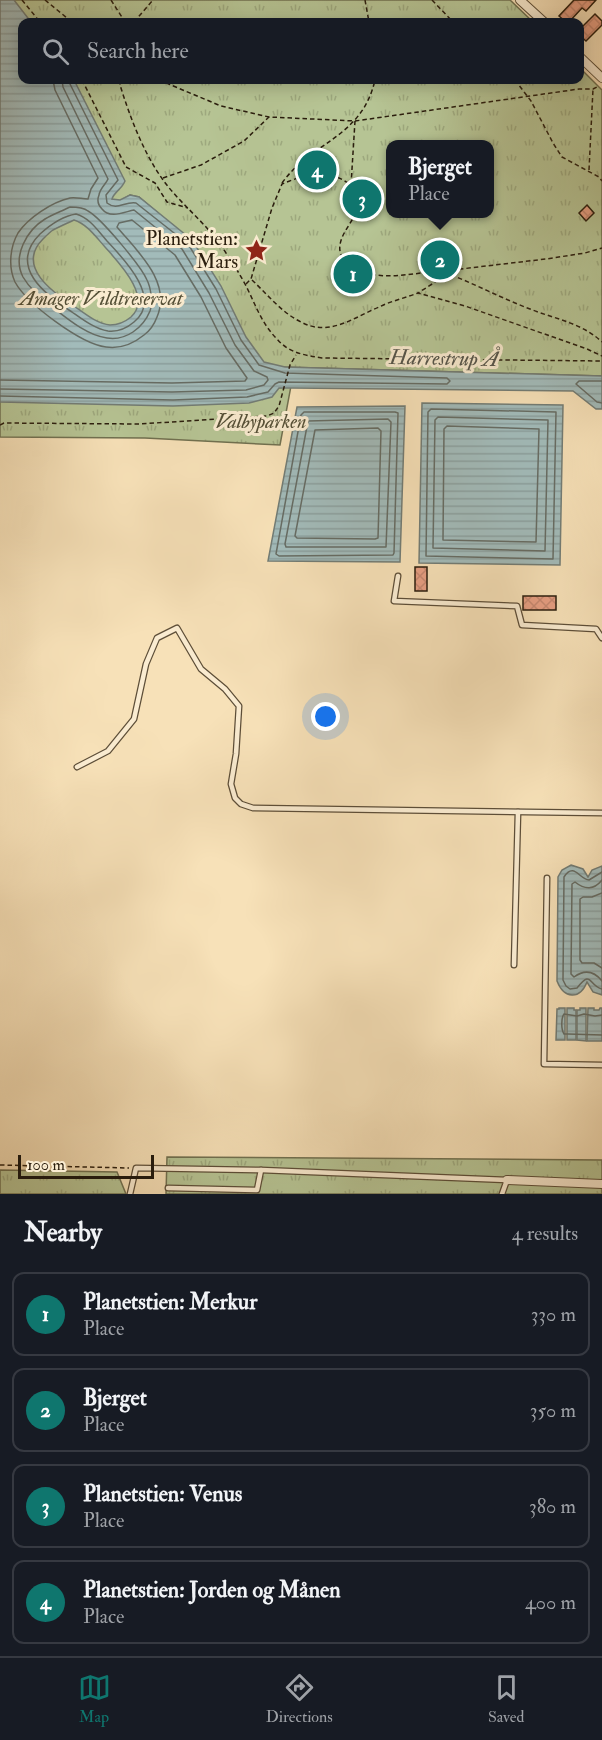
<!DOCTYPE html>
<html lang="en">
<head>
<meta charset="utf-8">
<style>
	:root { --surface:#171b24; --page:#242831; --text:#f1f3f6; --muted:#9ea1a6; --line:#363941; --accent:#0f766e }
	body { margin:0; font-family:"IM FELL Double Pica",serif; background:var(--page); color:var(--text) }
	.scale { position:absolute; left:18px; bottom:15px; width:136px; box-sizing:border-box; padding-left:6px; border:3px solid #2a1d0d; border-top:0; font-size:16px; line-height:21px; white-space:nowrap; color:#2a1d0d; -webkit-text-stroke:4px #faecd1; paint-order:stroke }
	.you { position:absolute; left:326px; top:717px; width:21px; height:21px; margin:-15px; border:4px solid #fff; border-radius:50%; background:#1a73e8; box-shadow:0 0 0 9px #1a73e833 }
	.badge { display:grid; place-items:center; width:39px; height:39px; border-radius:50%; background:var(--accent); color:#fff; font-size:20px; font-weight:700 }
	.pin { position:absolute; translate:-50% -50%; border:3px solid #fff; box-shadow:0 2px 6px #0006 }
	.popup { position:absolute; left:386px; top:140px; width:108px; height:78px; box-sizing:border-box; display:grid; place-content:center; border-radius:12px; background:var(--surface); filter:drop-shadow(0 2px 4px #0005); font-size:20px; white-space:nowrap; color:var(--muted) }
	.popup b { font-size:22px; color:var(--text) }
	.popup::after { content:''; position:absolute; left:50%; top:100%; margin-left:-12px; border:12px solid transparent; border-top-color:var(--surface) }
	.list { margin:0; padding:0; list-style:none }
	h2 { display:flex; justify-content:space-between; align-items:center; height:78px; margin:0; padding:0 24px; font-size:26px }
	h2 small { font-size:20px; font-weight:400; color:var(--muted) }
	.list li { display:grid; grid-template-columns:39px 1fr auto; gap:18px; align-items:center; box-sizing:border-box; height:84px; margin:0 12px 12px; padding:0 12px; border:2px solid var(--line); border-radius:12px }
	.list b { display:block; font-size:22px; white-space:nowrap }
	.list p { margin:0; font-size:20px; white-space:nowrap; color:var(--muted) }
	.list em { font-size:20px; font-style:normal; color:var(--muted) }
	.icon { flex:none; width:33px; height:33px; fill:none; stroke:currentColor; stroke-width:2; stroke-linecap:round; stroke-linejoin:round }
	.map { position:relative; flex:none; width:602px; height:1194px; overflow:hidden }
	.search { position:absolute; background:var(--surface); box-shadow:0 3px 15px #0003; left:18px; right:18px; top:18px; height:66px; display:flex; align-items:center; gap:15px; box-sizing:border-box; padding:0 21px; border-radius:12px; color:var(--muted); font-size:22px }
	.sheet { height:462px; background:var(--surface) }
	nav { display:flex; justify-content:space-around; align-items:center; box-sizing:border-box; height:84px; border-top:2px solid var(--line); background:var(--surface); font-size:16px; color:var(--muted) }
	nav a { display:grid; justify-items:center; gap:3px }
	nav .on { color:var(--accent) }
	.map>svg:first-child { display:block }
</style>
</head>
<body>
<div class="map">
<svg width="602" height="1194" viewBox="0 0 602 1194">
	<defs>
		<pattern id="park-tufts" width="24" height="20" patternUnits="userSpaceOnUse" patternTransform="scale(1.5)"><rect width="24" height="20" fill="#b6c494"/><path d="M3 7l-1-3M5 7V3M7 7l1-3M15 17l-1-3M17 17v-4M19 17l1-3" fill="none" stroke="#9da87e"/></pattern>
		<pattern id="water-rules" width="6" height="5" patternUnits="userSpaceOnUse" patternTransform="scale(1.5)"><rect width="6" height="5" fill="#a2bbba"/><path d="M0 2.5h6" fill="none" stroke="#8ca09f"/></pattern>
		<pattern id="building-cross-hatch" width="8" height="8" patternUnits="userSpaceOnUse" patternTransform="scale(1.5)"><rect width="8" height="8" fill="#e89f83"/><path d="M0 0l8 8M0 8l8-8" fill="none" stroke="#c78870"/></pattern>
	</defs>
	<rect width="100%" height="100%" fill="#f7e1b8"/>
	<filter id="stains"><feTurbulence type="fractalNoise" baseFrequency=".00333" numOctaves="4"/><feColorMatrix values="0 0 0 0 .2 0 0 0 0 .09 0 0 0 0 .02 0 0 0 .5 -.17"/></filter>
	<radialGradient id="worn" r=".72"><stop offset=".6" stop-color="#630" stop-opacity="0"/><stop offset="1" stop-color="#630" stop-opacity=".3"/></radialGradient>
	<g fill="url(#park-tufts)" stroke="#707050" stroke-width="1.5" fill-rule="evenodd">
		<path d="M0,0H510L533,22H22V80L76,83L74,80H580V68L602,90V376L283,367L13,402L175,404L291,386L280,445L145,438L0,437ZM390,144H490V214H390ZM130,195L139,197L158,213L125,198Z"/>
		<path d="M167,1157L602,1160V1194H166Z"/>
		<path d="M0,1170L117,1172L126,1194H0Z"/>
	</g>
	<g fill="url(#water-rules)" stroke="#727c75" stroke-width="1.5" fill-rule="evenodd">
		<path d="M0,0H14L31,22H22V80H74L125,181C122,189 114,192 112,199L120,200L130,195L139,197L192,240L221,286L246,337L264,362L285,367L602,376V409H596L573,391L292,388H279L272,397L249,403L173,406L0,402ZM74,220C87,224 96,237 105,247C118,262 153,297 131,317C125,322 118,325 110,325C97,324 84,313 74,306C52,292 16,266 43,239C46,236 50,232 53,230C60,226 68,223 74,220Z"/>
		<path d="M422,403L563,405L560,565L419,563Z"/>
		<path d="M405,406L400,562L268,561L297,407Z"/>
		<path d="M571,865L583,869L588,877L592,870L602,866V995L593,992L587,982C580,1000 564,999 557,981L558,877L562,870Z"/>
		<path d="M559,1008H565V1040H556L557,1009H559Z"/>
		<path d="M567,1008H574V1010H576V1040H567Z"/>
		<path d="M580,1008H586V1041L577,1040V1010H580Z"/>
		<path d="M588,1008H594V1010H599L600,1008H602V1041H587Z"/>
	</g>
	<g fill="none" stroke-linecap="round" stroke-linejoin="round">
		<g stroke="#666c64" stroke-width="1.5">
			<path d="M70,207C76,207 83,207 88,211C101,218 141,266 147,280C151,288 153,303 150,311C143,328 126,341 107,338C89,336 70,321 56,310C44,300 31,291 23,277C12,256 27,230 45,219C53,214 62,211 70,207Z"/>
			<path d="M76,214C90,218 98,231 107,241C124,259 163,299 134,322C127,328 118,332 108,331C95,329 82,319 72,312C44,294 8,266 40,234C50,225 63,216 76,214Z"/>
			<path d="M0,380L172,383L245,381L247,378L226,348L201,297L175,255L132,220L119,223L117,227C137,251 172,282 157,317C154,325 151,330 144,335C133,344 120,349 106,347C81,344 27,304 15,282C8,267 10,247 18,233C28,218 52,202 70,198C76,197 82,199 88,199L91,189L98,178L55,90L53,80"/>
			<path d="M602,381H579L576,384L597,402L602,403"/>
			<path d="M0,389L172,392L246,390L264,385L268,380L267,377L254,371L235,345L209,293L182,249L134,210C124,212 110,219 102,209C98,205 97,200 99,195C100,188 106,184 108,179L63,87L62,80"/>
			<path d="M0,396L173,400L247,397L268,392L275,384L279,382L447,384L450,381L447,378L285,373L259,365L241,340L216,289L188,244L136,203C125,201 117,211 107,203L106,195L118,180L70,84V80"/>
			<path d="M431,409L556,412L553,559L426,556L428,412Z"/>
			<path d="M304,412H395L398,413L394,553L393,555L279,556L276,554L301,415Z"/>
			<path d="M438,417L548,420L545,551L433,548L435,420Z"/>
			<path d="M388,419L391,422L386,547H286L285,544L308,421Z"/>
			<path d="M447,426L539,429L536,542L443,540L444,429Z"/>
			<path d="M378,428L381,431L378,538L375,539L297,538L295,536L315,430Z"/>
			<path d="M602,872L589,880C579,879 574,862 564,877L563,980L566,986L570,989L577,988C592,969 588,985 602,989"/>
			<path d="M602,880C594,890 585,890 575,882L572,884L571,974L574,977C585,969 594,971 602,981"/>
			<path d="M602,893L592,897H583L580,899V960L582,963H594L602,968"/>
			<path d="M602,1015L595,1016L584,1014L577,1016L564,1014C561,1018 561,1029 564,1034H568L602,1035"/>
		</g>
	</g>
	<g fill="url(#building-cross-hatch)" stroke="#2a1d0d" stroke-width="1.5">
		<path d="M574,0H596L586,11L582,8L569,22H566L559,16Z"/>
		<path d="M595,14L602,21V25L586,41L579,35V30Z"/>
		<path d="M587,205L594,213L586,221L579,213Z"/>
		<rect x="415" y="567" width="12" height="24"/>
		<rect x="523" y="596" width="33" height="14"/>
	</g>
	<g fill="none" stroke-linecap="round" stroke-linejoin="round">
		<defs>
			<g id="lane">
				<path d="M398,576L394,601L517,606L522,625L596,629L602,638"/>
				<path d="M77,767L108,751L134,719L146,664L157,638L177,628L201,669L225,689L239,706L236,754L231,784L235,798L241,804L253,808L602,813"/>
				<path d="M547,878L544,1064L602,1065"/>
				<path d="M514,965L518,812"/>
				<path d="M168,1188L257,1190L261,1170"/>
				<path d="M130,1194L136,1168L261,1170L507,1180L502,1194"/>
			</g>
			<g id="street">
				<path d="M520,0L544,22"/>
				<path d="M580,57L602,78"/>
				<path d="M507,1180L602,1184"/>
			</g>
		</defs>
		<use href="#lane" stroke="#5d4e38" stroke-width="7"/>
		<use href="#street" stroke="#5d4e38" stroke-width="10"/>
		<g stroke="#2a1d0d" stroke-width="1.5" stroke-dasharray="4.5 3" stroke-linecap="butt">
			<path d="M22,0L40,22"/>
			<path d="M45,0L72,22"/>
			<path d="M111,0L125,22"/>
			<path d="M365,0L369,22"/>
			<path d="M432,0L453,22"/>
			<path d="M134,22L153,0"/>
			<path d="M82,80L126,167L155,183L167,202L188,208"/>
			<path d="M120,80V85C130,117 143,152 163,180C182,206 209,225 226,253C233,263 239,273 245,284C255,303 261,323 277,339C289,353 304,355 322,358L602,361"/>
			<path d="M159,80L221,106L269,117L355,121L579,89H593L599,86"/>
			<path d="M515,80L531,101L553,143L562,157L599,177L602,181"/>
			<path d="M589,170L593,89"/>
			<path d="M163,178L201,165L244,141L269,117"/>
			<path d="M282,183C311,142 362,138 375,80"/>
			<path d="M351,185L355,121"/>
			<path d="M444,271L546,259L585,253L602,248"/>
			<path d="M444,272C473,283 501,298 530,309C555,319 582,323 602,342"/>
			<path d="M252,280C267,294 282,313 301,322C329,337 353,318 379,307C391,301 405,298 418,293"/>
			<path d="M246,284L251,279L272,208L282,184C292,180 302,176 313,174C330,172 359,181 358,203C357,219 342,230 340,245C339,251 341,257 346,261C372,286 412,272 443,271L440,279L418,293L465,306L587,349L602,356"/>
			<path d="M0,425L4,423L139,424L267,416L274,413L279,406L290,365L296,355"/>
			<path d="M0,1165L129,1168"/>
		</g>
		<use href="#lane" stroke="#faecd1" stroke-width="4.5"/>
		<use href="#street" stroke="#faecd1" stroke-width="8"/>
	</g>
	<defs>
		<symbol id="sight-bare" viewBox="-9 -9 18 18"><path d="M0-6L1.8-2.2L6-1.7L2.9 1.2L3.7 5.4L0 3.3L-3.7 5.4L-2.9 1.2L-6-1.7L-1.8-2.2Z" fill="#8f2418" stroke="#faecd1" stroke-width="2.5" paint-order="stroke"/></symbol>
	</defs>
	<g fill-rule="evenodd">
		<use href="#sight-bare" x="240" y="234" width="33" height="33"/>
	</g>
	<g text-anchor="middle" stroke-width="6" stroke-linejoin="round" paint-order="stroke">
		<g font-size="20" fill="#2a1d0d" stroke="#faecd1" text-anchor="end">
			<text x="238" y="245">Planetstien:<tspan x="238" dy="23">Mars</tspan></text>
		</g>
		<g font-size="20" font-style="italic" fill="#544f36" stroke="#faecd1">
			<text x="101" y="305">Amager Vildtreservat</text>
			<text x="261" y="428">Valbyparken</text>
		</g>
		<g font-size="21" font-style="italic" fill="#54544a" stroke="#faecd1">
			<text transform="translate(444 358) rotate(1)" y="7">Harrestrup Å</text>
		</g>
	</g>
	<rect width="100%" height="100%" filter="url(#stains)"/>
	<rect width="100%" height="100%" fill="url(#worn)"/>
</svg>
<div class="scale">100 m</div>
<div class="you"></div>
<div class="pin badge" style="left:353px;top:274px">1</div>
<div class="pin badge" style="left:440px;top:260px">2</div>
<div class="popup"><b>Bjerget</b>Place</div>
<div class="pin badge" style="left:362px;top:199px">3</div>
<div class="pin badge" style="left:317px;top:170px">4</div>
<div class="search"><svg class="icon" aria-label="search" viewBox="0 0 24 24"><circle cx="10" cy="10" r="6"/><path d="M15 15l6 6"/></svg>Search here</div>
</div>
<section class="sheet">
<h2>Nearby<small>4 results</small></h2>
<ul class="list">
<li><span class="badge">1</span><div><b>Planetstien: Merkur</b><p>Place</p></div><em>330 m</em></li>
<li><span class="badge">2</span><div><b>Bjerget</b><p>Place</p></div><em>350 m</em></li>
<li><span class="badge">3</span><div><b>Planetstien: Venus</b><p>Place</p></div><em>380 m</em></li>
<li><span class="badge">4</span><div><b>Planetstien: Jorden og Månen</b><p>Place</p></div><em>400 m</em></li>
</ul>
</section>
<nav>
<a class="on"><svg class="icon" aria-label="map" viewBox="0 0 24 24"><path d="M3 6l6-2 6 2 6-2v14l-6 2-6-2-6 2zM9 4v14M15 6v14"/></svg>Map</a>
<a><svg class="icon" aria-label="directions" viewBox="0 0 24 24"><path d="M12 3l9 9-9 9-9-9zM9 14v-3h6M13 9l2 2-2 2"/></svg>Directions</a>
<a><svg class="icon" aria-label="saved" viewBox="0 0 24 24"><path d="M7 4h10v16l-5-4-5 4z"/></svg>Saved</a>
</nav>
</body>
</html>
